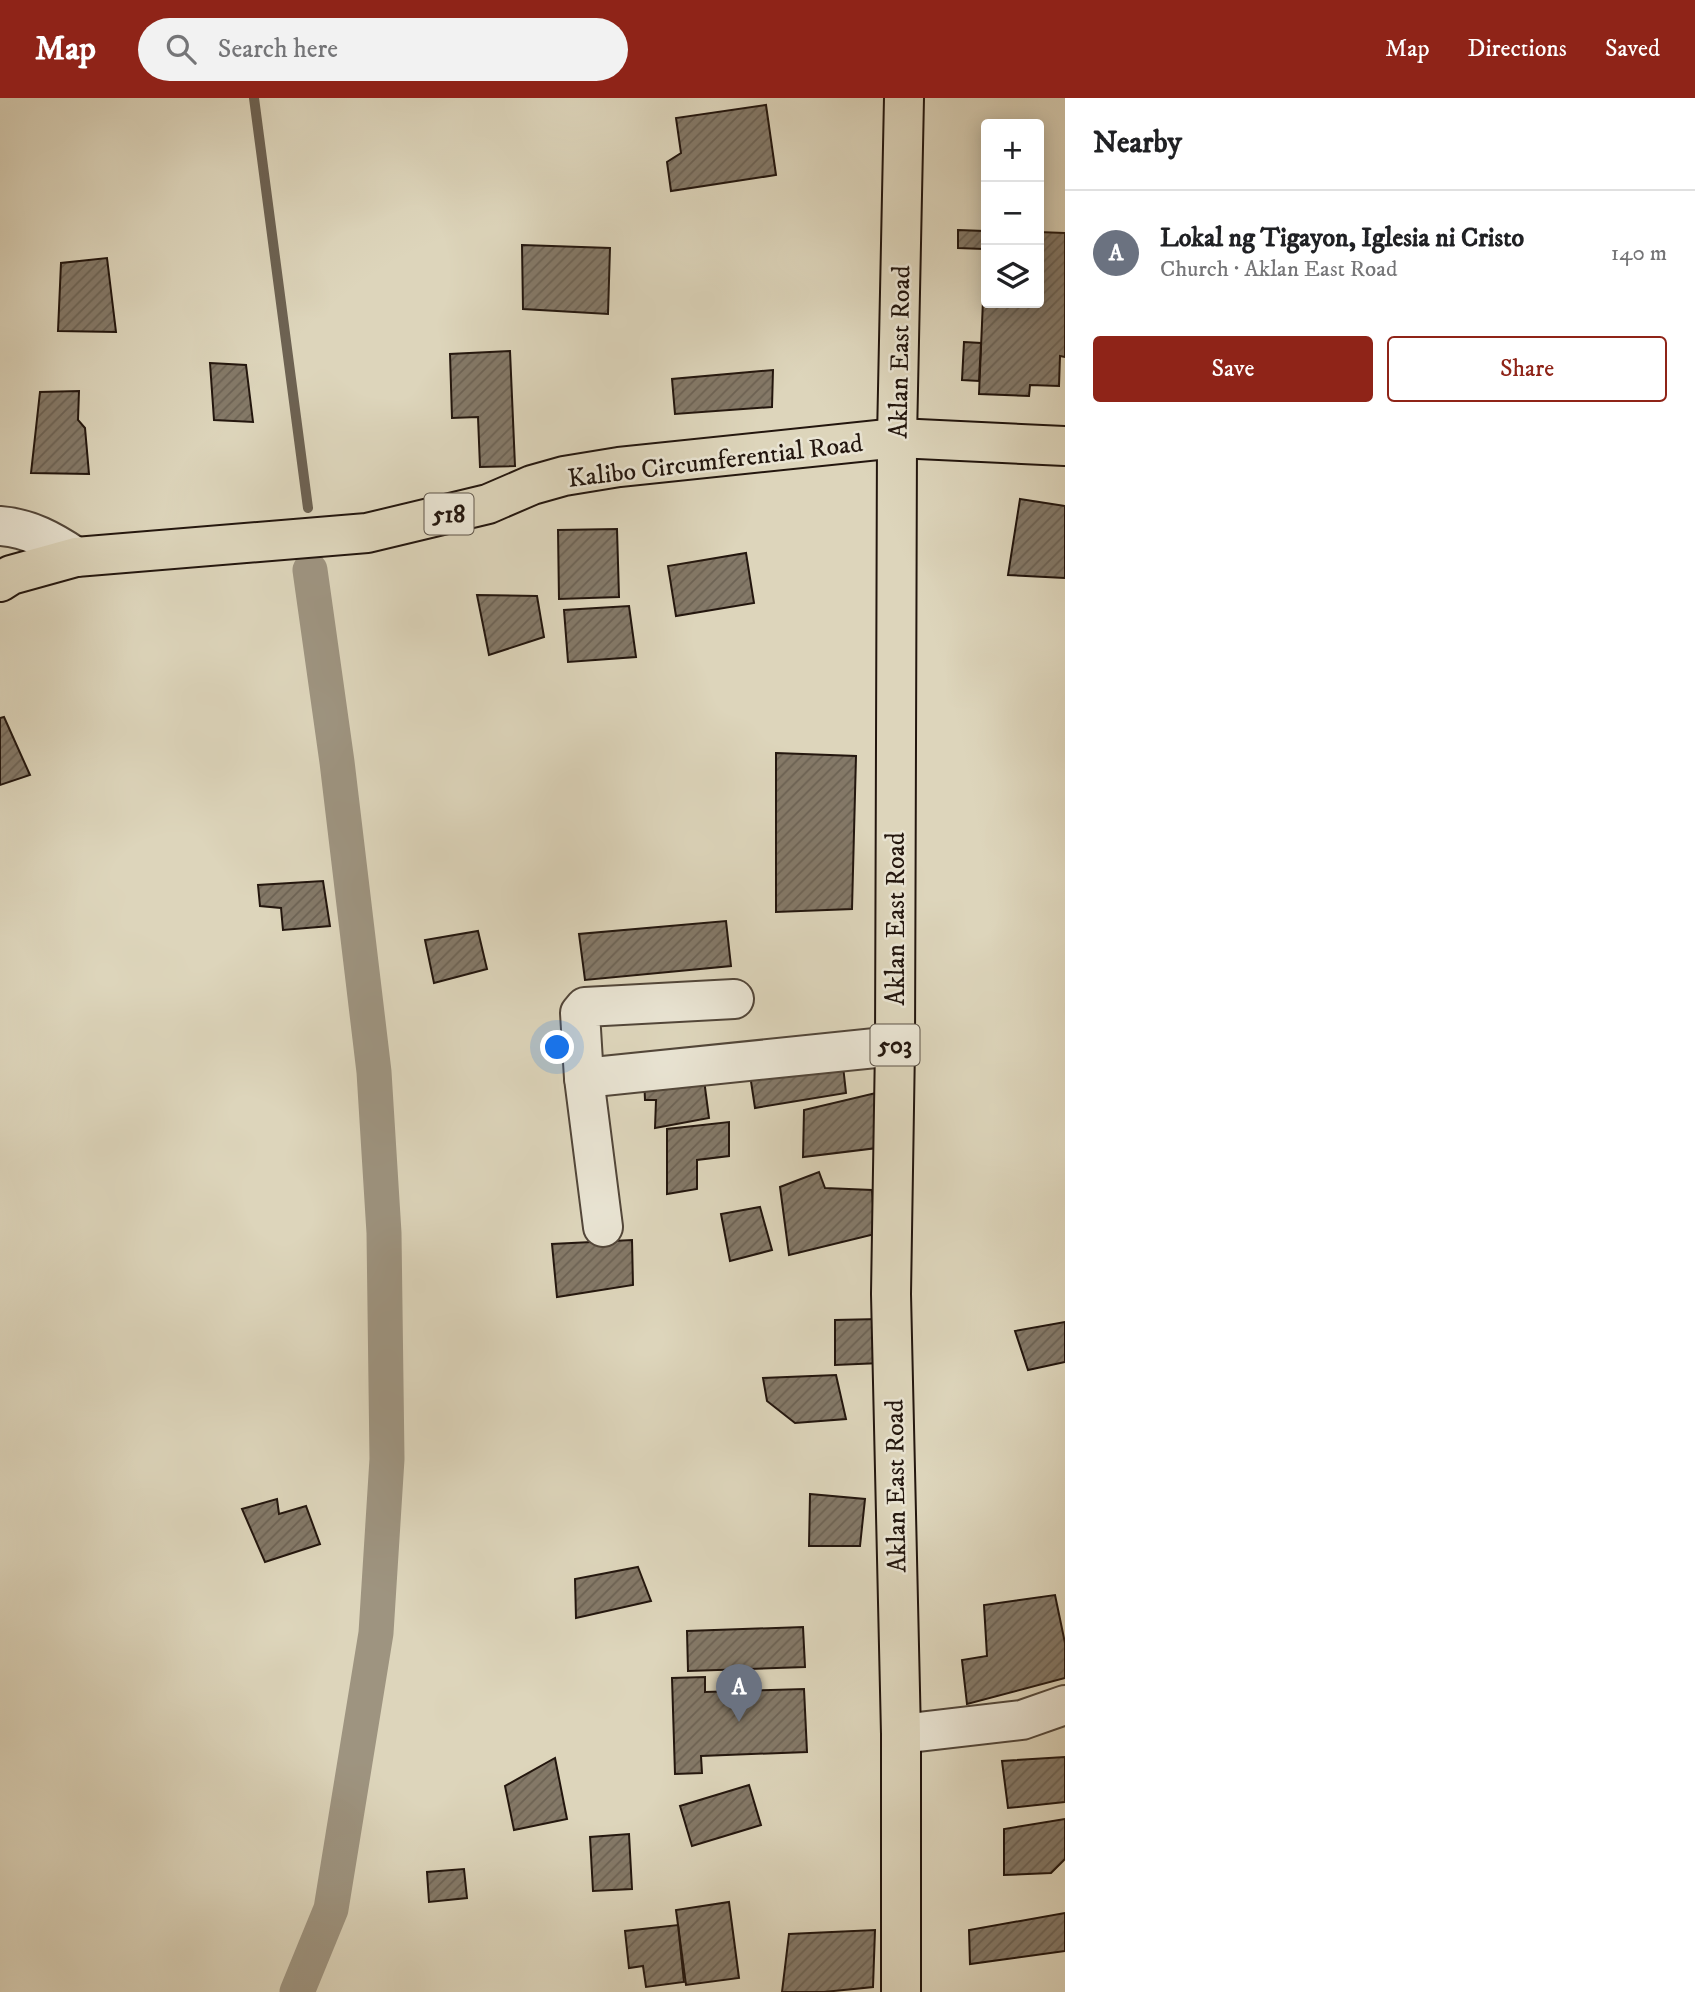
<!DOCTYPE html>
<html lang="en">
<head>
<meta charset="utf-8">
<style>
	:root { --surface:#fff; --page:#f2f2f2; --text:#202124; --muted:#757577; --line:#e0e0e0; --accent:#8f2418 }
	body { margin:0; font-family:"IM FELL DW Pica",serif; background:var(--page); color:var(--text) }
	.controls { position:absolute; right:21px; top:21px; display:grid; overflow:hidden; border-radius:7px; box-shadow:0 4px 18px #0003 }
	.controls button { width:63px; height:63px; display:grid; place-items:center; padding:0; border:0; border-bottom:2px solid var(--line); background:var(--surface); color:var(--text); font:35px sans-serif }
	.you { position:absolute; left:558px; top:950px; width:24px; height:24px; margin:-18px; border:5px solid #fff; border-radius:50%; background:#1a73e8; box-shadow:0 0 0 10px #1a73e833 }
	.badge { display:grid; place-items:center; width:46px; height:46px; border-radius:50%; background:var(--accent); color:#fff; font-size:23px; font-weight:700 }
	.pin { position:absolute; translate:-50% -58px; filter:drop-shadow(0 2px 4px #0008) }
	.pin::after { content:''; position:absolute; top:37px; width:24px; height:21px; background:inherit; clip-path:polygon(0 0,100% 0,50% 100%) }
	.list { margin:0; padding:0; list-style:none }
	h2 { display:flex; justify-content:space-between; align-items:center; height:91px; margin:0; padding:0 28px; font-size:30px }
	h2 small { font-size:23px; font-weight:400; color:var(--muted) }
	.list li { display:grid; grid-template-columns:46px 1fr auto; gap:21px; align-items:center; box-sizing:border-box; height:126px; padding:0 28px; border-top:2px solid var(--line) }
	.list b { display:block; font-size:26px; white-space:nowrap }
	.list p { margin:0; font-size:23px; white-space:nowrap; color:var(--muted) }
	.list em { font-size:23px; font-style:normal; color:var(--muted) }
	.actions { display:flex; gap:14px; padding:21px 28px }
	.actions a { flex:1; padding:16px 0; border:2px solid var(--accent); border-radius:7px; text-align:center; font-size:24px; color:var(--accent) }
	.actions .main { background:var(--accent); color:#fff }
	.icon { flex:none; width:38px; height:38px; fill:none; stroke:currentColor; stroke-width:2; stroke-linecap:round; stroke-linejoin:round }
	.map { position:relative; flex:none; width:1065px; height:1894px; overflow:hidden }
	header { display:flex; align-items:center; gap:42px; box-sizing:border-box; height:98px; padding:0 35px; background:var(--accent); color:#fff }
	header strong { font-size:33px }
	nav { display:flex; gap:38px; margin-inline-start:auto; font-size:24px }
	.search { width:490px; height:63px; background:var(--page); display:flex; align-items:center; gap:18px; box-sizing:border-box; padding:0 24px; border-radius:38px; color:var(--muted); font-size:26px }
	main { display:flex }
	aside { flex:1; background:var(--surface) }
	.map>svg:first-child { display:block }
</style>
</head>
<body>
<header>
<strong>Map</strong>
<div class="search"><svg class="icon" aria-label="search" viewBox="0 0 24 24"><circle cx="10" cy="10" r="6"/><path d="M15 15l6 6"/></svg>Search here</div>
<nav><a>Map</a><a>Directions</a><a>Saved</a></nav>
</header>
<main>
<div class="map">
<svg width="1065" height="1894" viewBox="0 0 1065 1894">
	<defs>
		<pattern id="building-hatch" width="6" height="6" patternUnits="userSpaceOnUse" patternTransform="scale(1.75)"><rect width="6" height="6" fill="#847968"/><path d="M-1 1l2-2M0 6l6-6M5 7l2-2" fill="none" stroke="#6c6254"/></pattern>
	</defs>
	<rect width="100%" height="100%" fill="#ddd5bb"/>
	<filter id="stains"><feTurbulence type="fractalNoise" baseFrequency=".00286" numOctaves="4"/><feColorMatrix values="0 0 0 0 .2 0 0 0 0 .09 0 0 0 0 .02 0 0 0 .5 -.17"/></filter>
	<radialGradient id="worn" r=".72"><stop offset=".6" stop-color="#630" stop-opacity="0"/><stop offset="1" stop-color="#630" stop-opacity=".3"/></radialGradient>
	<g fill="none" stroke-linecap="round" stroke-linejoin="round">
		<path stroke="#6d6252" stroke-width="10" d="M254,0L308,410"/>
		<path stroke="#9e9480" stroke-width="35" d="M297,1894L331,1811L376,1535L387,1361L384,1135L374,974L337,664L310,472"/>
	</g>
	<g fill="url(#building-hatch)" stroke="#23160e" stroke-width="2">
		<path d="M766,7L776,77L671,93L667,64L681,55L676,20Z"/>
		<path d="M958,132L984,133L983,151L958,150Z"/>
		<path d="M986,132V205H1039V134L1065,135V259L1060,258L1059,288L1030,287L1029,298L979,296Z"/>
		<path d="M522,147L610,150L608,216L523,211Z"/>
		<path d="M107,160L116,234L58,233L61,165Z"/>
		<path d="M964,244L981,245L979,283L962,282Z"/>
		<path d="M510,253L515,368L480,369L478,319L452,320L450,256Z"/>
		<path d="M210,265L246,267L253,324L214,322Z"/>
		<path d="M773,272L772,309L675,316L672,281Z"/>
		<path d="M79,293L78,322L85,330L89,376L31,375L40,294Z"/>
		<path d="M1020,401L1065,408V480L1008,477Z"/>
		<path d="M617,431L619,499L559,501L558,432Z"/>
		<path d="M746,455L754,505L676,518L668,468Z"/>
		<path d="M477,497L537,498L544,539L489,557Z"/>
		<path d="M629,508L636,559L568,564L564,512Z"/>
		<path d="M4,619L30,677L0,687V620Z"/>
		<path d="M776,655L856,658L852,811L776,814Z"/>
		<path d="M323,783L330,828L283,832L281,810L260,808L258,787Z"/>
		<path d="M726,823L731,868L585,882L579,836Z"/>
		<path d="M478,833L487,871L434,885L425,842Z"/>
		<path d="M842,959L846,995L755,1010L749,970Z"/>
		<path d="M703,974L709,1020L655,1030L656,1002H645L644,980Z"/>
		<path d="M880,994L877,1050L803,1059L804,1012Z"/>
		<path d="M729,1024V1058L697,1062V1091L667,1096V1031Z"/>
		<path d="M819,1074L825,1090L872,1092L875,1136L789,1157L780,1089Z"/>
		<path d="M760,1109L772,1152L730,1163L721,1116Z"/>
		<path d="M632,1142L633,1187L557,1199L552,1146Z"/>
		<path d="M879,1221L881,1265L835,1267V1222Z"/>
		<path d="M1065,1224V1264L1028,1272L1015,1233Z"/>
		<path d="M836,1277L846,1321L795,1325L767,1303L763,1280Z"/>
		<path d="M810,1396L865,1401L860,1448H809Z"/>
		<path d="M277,1401L279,1416L306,1408L320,1446L265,1464L242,1411Z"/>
		<path d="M638,1469L651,1503L576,1520L575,1481Z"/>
		<path d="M1055,1497L1065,1545V1580L967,1606L962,1562L987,1558L984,1507Z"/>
		<path d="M803,1529L805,1569L688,1573L687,1533Z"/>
		<path d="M705,1579V1594L804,1591L807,1654L701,1658L702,1675L675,1676L672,1580Z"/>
		<path d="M1065,1659V1704L1008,1710L1002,1663Z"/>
		<path d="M555,1660L567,1721L514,1732L505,1688Z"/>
		<path d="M749,1687L761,1727L692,1748L680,1708Z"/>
		<path d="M1065,1721V1761L1051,1775L1004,1777V1731Z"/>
		<path d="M629,1736L632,1791L593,1793L590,1739Z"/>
		<path d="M464,1771L467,1800L429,1804L427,1774Z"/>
		<path d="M729,1804L739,1880L686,1887L676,1812Z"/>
		<path d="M1065,1815V1853L970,1866L969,1832Z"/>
		<path d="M678,1827L684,1884L646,1889L643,1868L629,1870L625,1833Z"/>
		<path d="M875,1832L873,1889L824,1894H782L789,1836Z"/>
	</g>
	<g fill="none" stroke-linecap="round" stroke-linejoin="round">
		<defs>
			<g id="minor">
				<path d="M0,428C29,430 52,443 76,459"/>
				<path d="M584,980L895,948"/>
				<path d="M603,1129L584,980L580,915L585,909L734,901"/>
				<path d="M901,1636L1022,1622L1065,1607"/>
			</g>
			<g id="major">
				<path d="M0,484L11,477L76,459L367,435L488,406L532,387L564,378L619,369L897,340L1065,348"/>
				<path d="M901,1894V1636L891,1196L895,948L897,340L904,0"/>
			</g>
		</defs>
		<use href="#minor" stroke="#524639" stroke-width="42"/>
		<use href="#major" stroke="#23160e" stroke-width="42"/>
		<use href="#minor" stroke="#e9e4d3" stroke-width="38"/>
		<use href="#major" stroke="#ddd5bb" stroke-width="38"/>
	</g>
	<g text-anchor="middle" stroke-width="5" stroke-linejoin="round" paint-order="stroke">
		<g fill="#e9e4d3" stroke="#5e5449" stroke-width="2">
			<rect x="424.5" y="395.5" width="49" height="41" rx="5"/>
			<rect x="870.5" y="926.5" width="49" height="41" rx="5"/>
		</g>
		<g font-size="24" font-weight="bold" fill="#23160e">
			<text x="449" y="424">518</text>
			<text x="895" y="955">503</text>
		</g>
		<g font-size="26" fill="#23160e" stroke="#e9e4d3">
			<text transform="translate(899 254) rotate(-89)" y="9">Aklan East Road</text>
			<text transform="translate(715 362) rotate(-7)" y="9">Kalibo Circumferential Road</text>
			<text transform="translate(895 821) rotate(-90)" y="9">Aklan East Road</text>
			<text transform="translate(895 1388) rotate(-91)" y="9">Aklan East Road</text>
		</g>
	</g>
	<rect width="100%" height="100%" filter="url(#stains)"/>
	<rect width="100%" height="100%" fill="url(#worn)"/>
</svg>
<div class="controls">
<button>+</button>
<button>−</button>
<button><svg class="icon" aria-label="layers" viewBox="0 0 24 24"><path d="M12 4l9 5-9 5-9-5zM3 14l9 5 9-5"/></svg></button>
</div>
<div class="you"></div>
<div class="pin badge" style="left:739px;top:1624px;background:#6b7280">A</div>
</div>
<aside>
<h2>Nearby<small></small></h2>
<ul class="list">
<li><span class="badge" style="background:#6b7280">A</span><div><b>Lokal ng Tigayon, Iglesia ni Cristo</b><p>Church · Aklan East Road</p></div><em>140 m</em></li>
</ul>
<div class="actions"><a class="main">Save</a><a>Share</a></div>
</aside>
</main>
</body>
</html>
